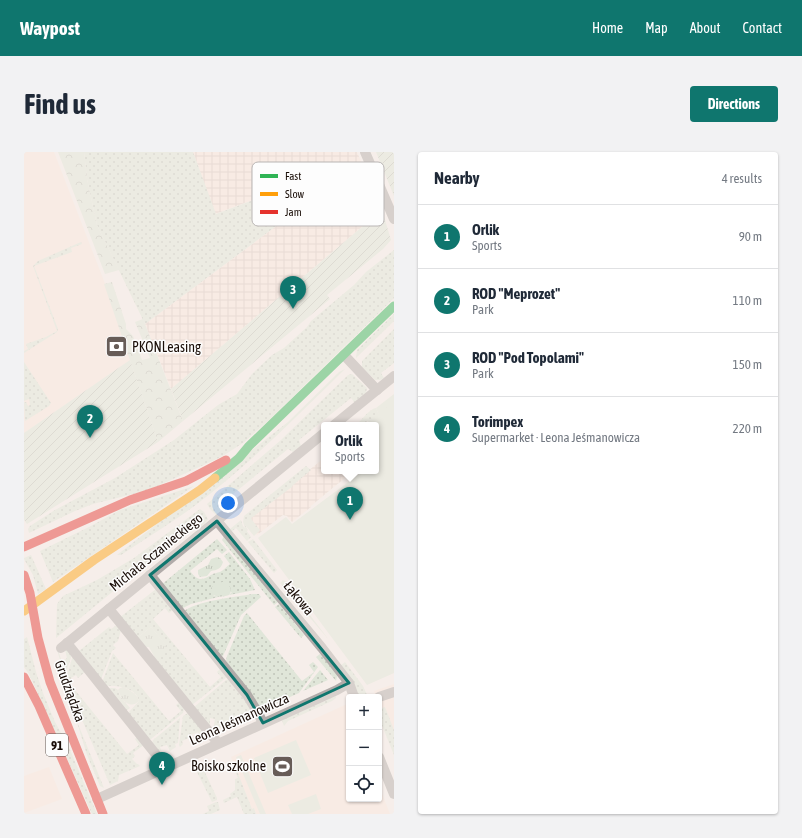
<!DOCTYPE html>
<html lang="en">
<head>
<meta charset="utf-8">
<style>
	:root { --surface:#fff; --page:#f2f2f3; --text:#1f2937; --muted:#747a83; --line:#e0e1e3; --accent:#0f766e }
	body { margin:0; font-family:"Asap Condensed",sans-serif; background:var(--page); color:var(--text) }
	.controls { position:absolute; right:12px; bottom:12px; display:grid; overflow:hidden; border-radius:4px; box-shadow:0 1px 3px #0004 }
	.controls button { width:36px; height:36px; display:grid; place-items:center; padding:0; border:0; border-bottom:1px solid var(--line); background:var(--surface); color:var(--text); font:20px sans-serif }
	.you { position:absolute; left:204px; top:351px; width:14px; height:14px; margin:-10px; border:3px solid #fff; border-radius:50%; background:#1a73e8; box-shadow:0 0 0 6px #1a73e833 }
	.badge { display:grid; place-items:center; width:26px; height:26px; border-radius:50%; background:var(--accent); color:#fff; font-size:13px; font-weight:700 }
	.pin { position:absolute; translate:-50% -33px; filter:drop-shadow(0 1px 2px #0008) }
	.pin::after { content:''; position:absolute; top:21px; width:14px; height:12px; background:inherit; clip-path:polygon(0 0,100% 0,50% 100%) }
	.popup { position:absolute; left:297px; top:270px; width:58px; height:52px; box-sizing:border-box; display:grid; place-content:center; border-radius:4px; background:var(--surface); filter:drop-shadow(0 1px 3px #0005); font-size:13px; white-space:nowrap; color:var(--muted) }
	.popup b { font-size:15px; color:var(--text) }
	.popup::after { content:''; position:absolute; left:50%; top:100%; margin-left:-8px; border:8px solid transparent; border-top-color:var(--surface) }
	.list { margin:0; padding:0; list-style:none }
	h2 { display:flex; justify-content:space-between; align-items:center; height:52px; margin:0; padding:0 16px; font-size:17px }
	h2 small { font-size:13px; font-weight:400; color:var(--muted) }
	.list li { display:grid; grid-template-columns:26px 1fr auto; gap:12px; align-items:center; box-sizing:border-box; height:64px; padding:0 16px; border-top:1px solid var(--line) }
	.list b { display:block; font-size:15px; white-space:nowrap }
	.list p { margin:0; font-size:13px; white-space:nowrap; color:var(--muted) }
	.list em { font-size:13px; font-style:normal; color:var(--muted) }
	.icon { flex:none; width:22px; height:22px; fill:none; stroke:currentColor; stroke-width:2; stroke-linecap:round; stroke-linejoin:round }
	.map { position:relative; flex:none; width:370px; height:662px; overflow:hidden; border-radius:4px }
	header { display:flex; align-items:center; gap:24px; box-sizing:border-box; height:56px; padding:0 20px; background:var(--accent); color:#fff }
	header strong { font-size:19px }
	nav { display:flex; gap:22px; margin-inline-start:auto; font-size:14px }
	.intro { display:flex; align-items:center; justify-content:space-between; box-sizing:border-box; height:96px; padding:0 24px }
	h1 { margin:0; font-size:28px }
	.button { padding:10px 18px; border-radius:4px; background:var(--accent); color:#fff; font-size:14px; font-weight:700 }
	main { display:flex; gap:24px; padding:0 24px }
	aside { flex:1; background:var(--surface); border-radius:4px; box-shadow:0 1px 3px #0004 }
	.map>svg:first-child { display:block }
</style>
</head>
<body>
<header>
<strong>Waypost</strong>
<nav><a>Home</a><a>Map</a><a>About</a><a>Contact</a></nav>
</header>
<div class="intro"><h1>Find us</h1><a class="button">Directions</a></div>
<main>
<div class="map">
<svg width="370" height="662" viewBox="0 0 370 662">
	<defs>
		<pattern id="industrial-grid" width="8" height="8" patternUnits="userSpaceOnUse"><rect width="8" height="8" fill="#fae7de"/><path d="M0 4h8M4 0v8" fill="none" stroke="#d6c5bd"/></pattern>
		<pattern id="grass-dots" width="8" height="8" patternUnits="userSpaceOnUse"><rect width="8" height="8" fill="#e0e6d9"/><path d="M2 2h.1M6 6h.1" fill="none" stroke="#c0c4b9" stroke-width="1.8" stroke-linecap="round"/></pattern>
		<pattern id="forest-crowns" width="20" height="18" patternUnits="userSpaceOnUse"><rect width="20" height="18" fill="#e0e6d9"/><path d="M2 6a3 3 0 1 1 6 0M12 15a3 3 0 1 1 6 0" fill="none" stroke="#c0c4b9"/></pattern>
		<pattern id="park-tufts" width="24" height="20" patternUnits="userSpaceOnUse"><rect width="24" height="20" fill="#e0e6d9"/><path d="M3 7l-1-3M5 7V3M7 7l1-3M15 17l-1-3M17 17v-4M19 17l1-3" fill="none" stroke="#c0c4b9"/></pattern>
		<pattern id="garden-furrows" width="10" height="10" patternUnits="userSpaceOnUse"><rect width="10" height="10" fill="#e0e6d9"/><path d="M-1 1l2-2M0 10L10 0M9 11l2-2" fill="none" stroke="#c0c4b9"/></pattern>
	</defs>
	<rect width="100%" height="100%" fill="#f6eeea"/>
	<g fill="#fae7de">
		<path d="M0,0H30L87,147L108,207L0,281Z"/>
		<path d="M370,532V596L355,554V545H352L350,539Z"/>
		<path d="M323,552L325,557V647H355V634L366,662H232L230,657H228L207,605Z"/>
		<path d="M25,615L38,647L0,661V624Z"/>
	</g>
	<g fill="url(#industrial-grid)">
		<path d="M169,0H333L358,58L147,237L121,172L267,63L256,38L191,62Z"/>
		<path d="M300,306V319H329L328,322H326L305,339L287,354V355L268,370L263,364L259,363L233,383L221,370Z"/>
	</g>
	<g fill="url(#grass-dots)">
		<path d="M60,0H169L192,62L256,38L267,63L121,172L73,73L63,27Z"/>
		<path d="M57,90L58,92L47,96L48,100L10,114L34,177L33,180L0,201V199L4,197L2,192L22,185L33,179L9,114L14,109Z"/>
		<path d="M370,98V146L246,267L219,291L197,305L125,338L69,352L51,359L5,381L4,377L6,374L31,358L91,326L150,288L194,253L213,242L228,222L248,203L260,196L283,175L287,169L330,133L342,120Z"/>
		<path d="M370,162V169L332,206L333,198Z"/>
		<path d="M370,177V211L357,221L360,226L356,228H351L338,215V209Z"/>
		<path d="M0,210L27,251L25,254L1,269L0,250H2L4,254L6,253L5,247L0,249Z"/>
		<path d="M321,217C273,264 226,312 173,352C148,371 122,386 97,403H93L264,270L315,220Z"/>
		<path d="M328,222L343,236L342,241L331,251L327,246L275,288L277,294L269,300L264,297L203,347L205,352L192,363L186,357L183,352L257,288L324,223Z"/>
		<path d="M352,256L355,263L352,273L343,269L340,273H332C338,268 345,257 352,256Z"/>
		<path d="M282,314L287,318L268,334V335L265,337L230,364L227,366L228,368L221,373L224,378L223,379L222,378L227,385L223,389L212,376L207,380L206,377L217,368L219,374L221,376L219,370L220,364Z"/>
		<path d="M170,334L29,430L16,399L65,375L96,358Z"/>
		<path d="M176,357L180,360L184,367L181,371L182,373L174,379L169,374L32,486L33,452L39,444L73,428L110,406Z"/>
		<path d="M200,384L254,450L250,453L198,388Z"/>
		<path d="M193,387L203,398L198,402L193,397L166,419C174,429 177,429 187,423C190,421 193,421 196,420C200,418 203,414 206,412L200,404L205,400L226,427L231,438L205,443L208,440L189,443L194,445L167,452L157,457L137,433Z"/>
		<path d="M229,387L253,418L250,421L224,390Z"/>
		<path d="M7,403L22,437L14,442L9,423L0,407V406Z"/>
		<path d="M259,428L261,429L269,443L276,450L305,488L256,431Z"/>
		<path d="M132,437L149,458L145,461L141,456L129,467L186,535L197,525L193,520L197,516L203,525L168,553L130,510L141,492L127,475L112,487L95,466Z"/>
		<path d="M229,442H235L237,445L217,463L199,504H197L159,460C171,449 212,445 229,442Z"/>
		<path d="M255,452L280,483L277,486L251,455Z"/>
		<path d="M223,461L278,529L290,520L285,513L289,510L294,515L275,541L239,557H237L202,509L203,504L220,464Z"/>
		<path d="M93,473L97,478L94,489L89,493L92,496L88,499L77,527L55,499L85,475L87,477Z"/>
		<path d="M3,485L12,520L19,541L31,570L44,593L73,662H68L5,522L0,515V487Z"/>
		<path d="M43,496L48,502L41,524L33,498H34L38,510L43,506L41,498Z"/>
		<path d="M89,501L145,569L157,559L152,553L156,550L160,557L159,561L127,587H125L104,561L115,549C112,536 94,533 82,534L79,531V528Z"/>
		<path d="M296,502L312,521L313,524L312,529L292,505Z"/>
		<path d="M49,503L62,519L54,526L52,523L47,526L49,530L46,532L103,602L115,593L111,587L115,584L121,592L109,601L111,604L108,607L113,612H114L116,614L95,623L94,629L86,633L56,563L42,527Z"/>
		<path d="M321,510L339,534L344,545H335L330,534L316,514Z"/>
		<path d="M296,518L304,528L279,539Z"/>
		<path d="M205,527L230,561L189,579L191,567L186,566V577L169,556L202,528Z"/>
		<path d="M84,536H91L94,538L96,544L106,556L102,559Z"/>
		<path d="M312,544V546L308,549L264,569L260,574L258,568Z"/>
		<path d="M361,555L370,578V603L355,566V557Z"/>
		<path d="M164,561L182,583L176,586L174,580L167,583L170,588L167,589L165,586L158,589L159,592L156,595L155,593L159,564Z"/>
		<path d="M156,566L154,591L151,592L152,595L146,599L143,593L136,595L139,603H138L128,591L129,588Z"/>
		<path d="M52,567L80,636L76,634L63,603Z"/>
		<path d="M177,612L193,646V648L188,650L172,618V615Z"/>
		<path d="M211,614L228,657L230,656L232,662H220L213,645L200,651L199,648L207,644L206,642L211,638V627L214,626L209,615Z"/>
		<path d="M192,650H194L196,658L187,662H179L185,659L183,654Z"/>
	</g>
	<g fill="url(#forest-crowns)">
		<path d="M34,0H60L63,27L73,73L95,118L81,122Z"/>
		<path d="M88,130L102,172V177L109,184L118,208L126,206L111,170L119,167L159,269L134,290L80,132Z"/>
		<path d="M370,242V261L355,263L352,256Z"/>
		<path d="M223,368L225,369L228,368L236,378L230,384L221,373V370Z"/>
	</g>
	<g fill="url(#park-tufts)">
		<path d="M193,405L196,406L199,410C197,417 193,418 187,419L183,424L176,425L174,422V418L184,413L187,407Z"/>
		<path d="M201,430L204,431C207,436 208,439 205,443C197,445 191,447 186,438C189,432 194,430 201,430Z"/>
		<path d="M127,475L142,493L137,503L130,510V504L125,495H122L112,487Z"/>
		<path d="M99,535C106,538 113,542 115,549C106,558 97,548 94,538L96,536Z"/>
	</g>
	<g fill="url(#garden-furrows)">
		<path d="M352,0H370V44Z"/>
		<path d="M358,58L367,88L359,97L303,143L306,147L159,269L147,237Z"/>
		<path d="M106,208L134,290L3,372L0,368V281Z"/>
	</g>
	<g fill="#e0e6d9">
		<path d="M370,249V521L343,533L234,386L262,365L268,372L339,319H352V273H341Z"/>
		<path d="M272,588L287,623L244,641L230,606Z"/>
		<path d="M217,603L242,662H236L212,605Z"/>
		<path d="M292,642L297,657L284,662H268L264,653Z"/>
	</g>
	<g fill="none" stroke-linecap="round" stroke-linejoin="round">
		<g stroke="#b1aba9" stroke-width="10">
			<path d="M341,0L370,67"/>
			<path d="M320,203L353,238"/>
			<path d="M310,273L370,224"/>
			<path d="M193,369L298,496L325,531L330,545"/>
			<path d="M126,423L223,543L234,561L239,571"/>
			<path d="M85,457L194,591"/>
			<path d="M43,491L142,615"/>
			<path d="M37,496L300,281"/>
			<path d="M355,545L370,540"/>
			<path d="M355,605L370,642"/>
			<path d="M73,647L313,538L325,531"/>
		</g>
		<path stroke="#30b455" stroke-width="9" d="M191,326L215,306L225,294L370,154"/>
		<path stroke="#ff9f0a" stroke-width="9" d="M0,459L70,408L176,338L191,326"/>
		<g stroke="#e5322d" stroke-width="9">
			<path d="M0,395L106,348L162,329L202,308"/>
			<path d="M0,423L6,441L14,486L26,530L79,662"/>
			<path d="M0,525L15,554L62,662"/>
		</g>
	</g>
	<path d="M0 0H370V662H0ZM193,369L325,531L239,571L223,543L126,423Z" fill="#f6eeea" fill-opacity=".55" fill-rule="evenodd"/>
	<path fill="none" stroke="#0f766e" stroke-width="3" stroke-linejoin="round" d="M193,369L325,531L239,571L223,543L126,423Z"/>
	<defs>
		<symbol id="bank-square" viewBox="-11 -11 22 22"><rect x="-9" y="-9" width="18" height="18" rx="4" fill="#675c57" stroke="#fdfdfd"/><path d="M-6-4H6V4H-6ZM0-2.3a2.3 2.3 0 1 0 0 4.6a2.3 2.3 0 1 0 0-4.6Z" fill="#fff"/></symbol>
		<symbol id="stadium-square" viewBox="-11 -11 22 22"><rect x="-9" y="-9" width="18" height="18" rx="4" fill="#675c57" stroke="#fdfdfd"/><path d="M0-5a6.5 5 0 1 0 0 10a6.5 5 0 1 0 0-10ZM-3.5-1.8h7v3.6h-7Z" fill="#fff"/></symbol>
	</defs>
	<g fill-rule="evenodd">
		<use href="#bank-square" x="80" y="182" width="25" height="25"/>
		<use href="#stadium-square" x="246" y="602" width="25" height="25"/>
	</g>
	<g text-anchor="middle" stroke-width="3" stroke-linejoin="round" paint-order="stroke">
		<rect fill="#fdfdfd" stroke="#5e5652" stroke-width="1" x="22" y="582" width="22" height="22" rx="3"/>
		<g font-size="13" font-weight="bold" fill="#1a0e08">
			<text x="33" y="598">91</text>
		</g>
		<g font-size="14" fill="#1a0e08" stroke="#fdfdfd" text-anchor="start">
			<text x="108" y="200">PKONLeasing</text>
			<text x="242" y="619" text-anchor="end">Boisko szkolne</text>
		</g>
		<g font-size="14" fill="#1a0e08" stroke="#fdfdfd">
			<text transform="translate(132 400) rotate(-39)" y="5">Michała Sczanieckiego</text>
			<text transform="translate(275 446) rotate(51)" y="5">Łąkowa</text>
			<text transform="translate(46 539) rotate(70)" y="5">Grudziądzka</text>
			<text transform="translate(215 567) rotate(-24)" y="5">Leona Jeśmanowicza</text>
		</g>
	</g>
	<rect x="228" y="10" width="132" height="64" rx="6" fill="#fdfdfd" stroke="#b9b5b4" stroke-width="1"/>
	<rect x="236" y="22" width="18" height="4" fill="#30b455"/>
	<rect x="236" y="40" width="18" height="4" fill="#ff9f0a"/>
	<rect x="236" y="58" width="18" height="4" fill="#e5322d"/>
	<g font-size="11" fill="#1a0e08">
		<text x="261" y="28">Fast</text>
		<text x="261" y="46">Slow</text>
		<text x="261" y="64">Jam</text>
	</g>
</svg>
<div class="controls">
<button>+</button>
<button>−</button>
<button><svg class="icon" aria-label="locate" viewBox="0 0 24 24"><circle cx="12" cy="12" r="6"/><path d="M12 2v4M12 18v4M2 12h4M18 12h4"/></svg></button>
</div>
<div class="you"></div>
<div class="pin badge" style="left:326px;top:368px">1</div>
<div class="popup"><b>Orlik</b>Sports</div>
<div class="pin badge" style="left:66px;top:286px">2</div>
<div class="pin badge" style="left:269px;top:157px">3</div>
<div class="pin badge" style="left:138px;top:633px">4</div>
</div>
<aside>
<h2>Nearby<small>4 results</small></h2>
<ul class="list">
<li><span class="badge">1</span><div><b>Orlik</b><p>Sports</p></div><em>90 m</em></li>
<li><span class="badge">2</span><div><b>ROD &quot;Meprozet&quot;</b><p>Park</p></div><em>110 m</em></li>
<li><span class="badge">3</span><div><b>ROD &quot;Pod Topolami&quot;</b><p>Park</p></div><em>150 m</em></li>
<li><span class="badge">4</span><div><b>Torimpex</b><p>Supermarket · Leona Jeśmanowicza</p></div><em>220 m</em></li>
</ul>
</aside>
</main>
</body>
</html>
